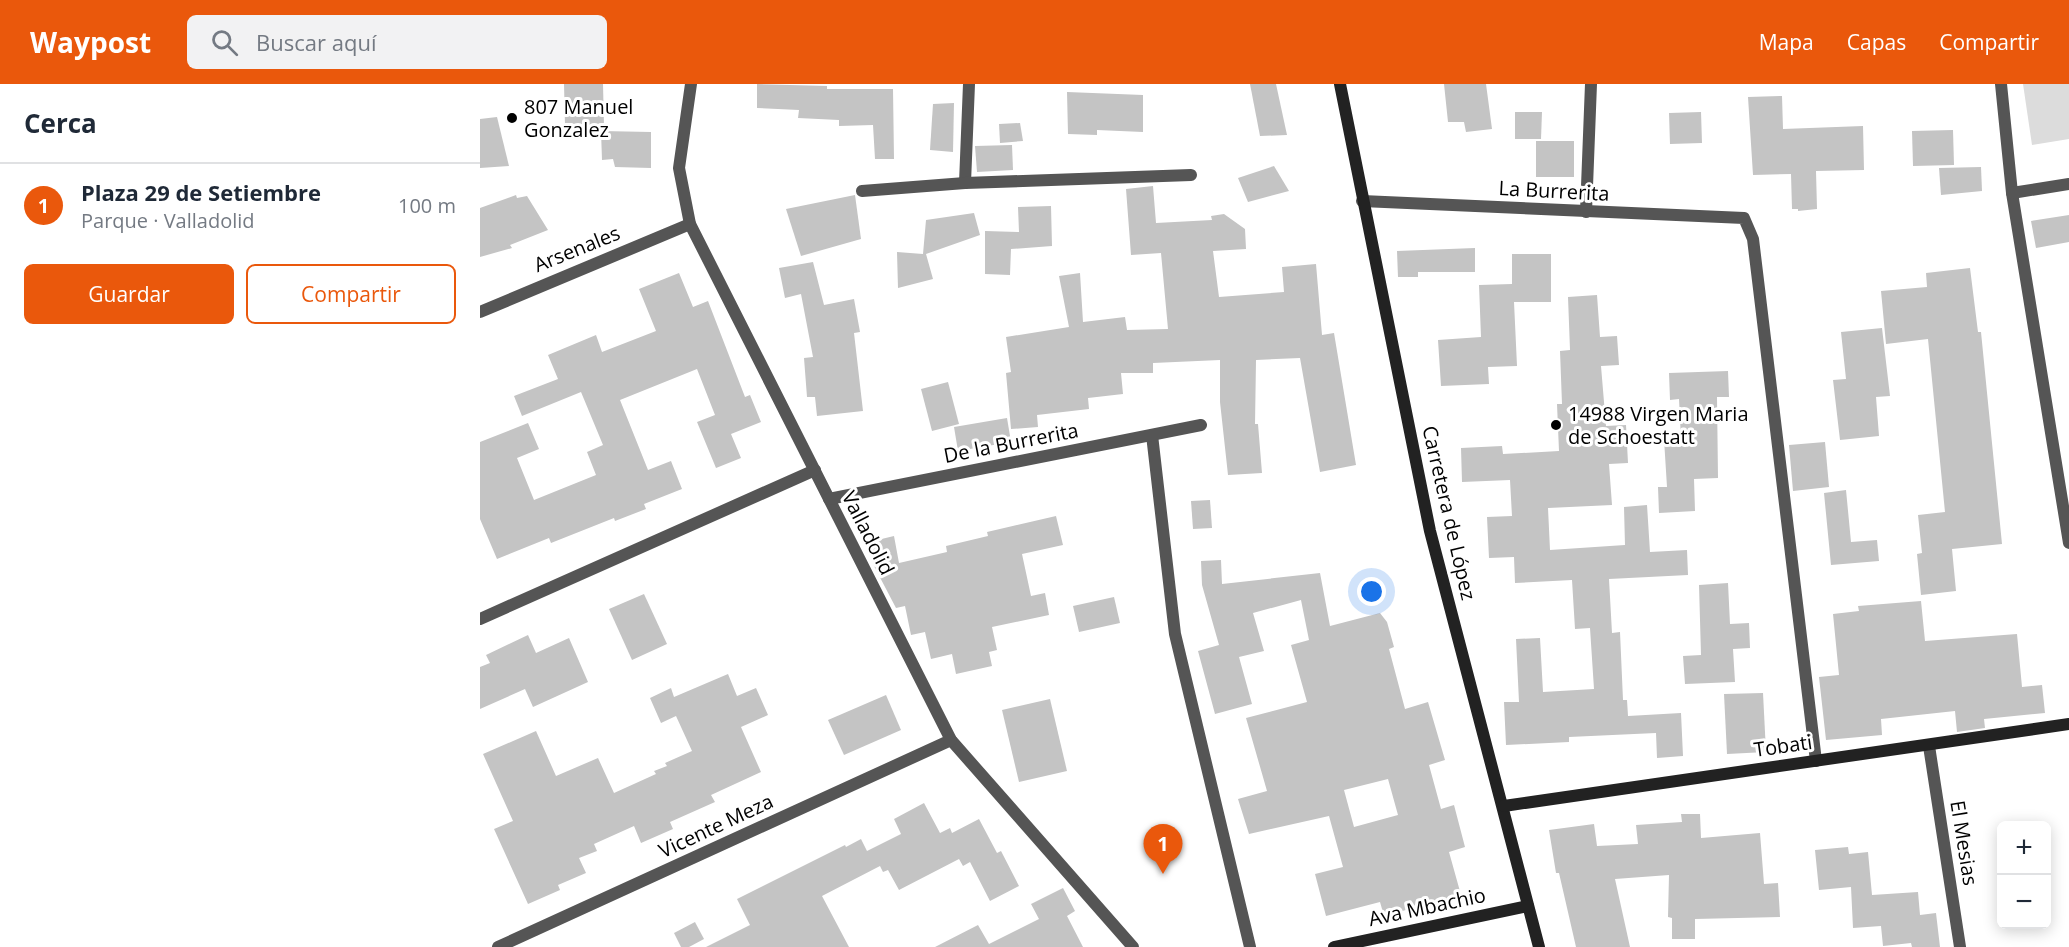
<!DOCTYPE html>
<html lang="es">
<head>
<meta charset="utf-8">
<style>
	:root { --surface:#fff; --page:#f2f2f3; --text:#1f2937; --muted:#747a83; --line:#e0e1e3; --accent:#ea580c }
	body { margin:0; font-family:"Open Sans",sans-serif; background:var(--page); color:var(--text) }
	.controls { position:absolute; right:18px; bottom:18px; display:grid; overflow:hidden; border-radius:9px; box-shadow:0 3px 15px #0003 }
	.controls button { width:54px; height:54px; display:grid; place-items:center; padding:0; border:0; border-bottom:2px solid var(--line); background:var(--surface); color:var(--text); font:30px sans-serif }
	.you { position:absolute; left:892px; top:508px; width:21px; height:21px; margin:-15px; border:4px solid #fff; border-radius:50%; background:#1a73e8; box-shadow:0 0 0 9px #1a73e833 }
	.badge { display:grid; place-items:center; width:39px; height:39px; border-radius:50%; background:var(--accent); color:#fff; font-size:20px; font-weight:700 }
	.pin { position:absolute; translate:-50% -50px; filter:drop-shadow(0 2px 3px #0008) }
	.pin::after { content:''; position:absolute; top:32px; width:21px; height:18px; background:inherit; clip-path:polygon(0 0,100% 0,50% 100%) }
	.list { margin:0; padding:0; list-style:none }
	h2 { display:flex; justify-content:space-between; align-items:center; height:78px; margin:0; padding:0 24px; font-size:26px }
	h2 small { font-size:20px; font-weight:400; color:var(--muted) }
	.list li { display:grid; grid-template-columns:39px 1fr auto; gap:18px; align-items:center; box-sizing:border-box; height:84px; padding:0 24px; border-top:2px solid var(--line) }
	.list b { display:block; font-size:22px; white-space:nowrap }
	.list p { margin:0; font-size:20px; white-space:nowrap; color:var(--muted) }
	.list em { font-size:20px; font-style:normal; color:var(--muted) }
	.actions { display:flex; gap:12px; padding:18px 24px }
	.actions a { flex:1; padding:14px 0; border:2px solid var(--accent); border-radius:9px; text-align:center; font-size:21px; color:var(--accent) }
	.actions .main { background:var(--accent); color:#fff }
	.icon { flex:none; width:33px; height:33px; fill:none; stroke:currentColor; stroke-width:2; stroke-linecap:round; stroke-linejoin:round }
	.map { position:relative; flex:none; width:1589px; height:863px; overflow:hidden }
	header { display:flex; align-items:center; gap:36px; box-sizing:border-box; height:84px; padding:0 30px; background:var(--accent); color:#fff }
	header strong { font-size:28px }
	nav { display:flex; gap:33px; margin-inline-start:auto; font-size:21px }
	.search { width:420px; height:54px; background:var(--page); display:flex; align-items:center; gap:15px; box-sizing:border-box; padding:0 21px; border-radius:9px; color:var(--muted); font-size:22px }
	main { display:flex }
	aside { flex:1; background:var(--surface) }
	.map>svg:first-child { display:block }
</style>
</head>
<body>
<header>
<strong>Waypost</strong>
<div class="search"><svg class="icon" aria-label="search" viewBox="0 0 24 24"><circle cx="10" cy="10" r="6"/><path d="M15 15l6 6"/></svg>Buscar aquí</div>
<nav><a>Mapa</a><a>Capas</a><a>Compartir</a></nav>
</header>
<main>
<aside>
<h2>Cerca<small></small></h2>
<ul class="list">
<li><span class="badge">1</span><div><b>Plaza 29 de Setiembre</b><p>Parque · Valladolid</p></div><em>100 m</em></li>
</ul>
<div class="actions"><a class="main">Guardar</a><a>Compartir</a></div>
</aside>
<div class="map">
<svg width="1589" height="863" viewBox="0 0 1589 863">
	<rect width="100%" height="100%" fill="#fff"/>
	<path fill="#dcdcdc" d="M1543,0H1589V55L1552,61Z"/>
	<g fill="#c4c4c4" fill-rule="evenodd">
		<path d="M84,0H123L124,42L85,41Z"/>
		<path d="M277,0L347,2V5H413L414,75H395L393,41L359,42V36L318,34L319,26L277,24Z"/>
		<path d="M770,0H796L807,51L780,52Z"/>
		<path d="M964,0H1006L1012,45L986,48L984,38H968Z"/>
		<path d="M587,8L663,11V48L617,46V51L588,50Z"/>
		<path d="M1302,12L1303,45L1383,42L1384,86L1336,87L1337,125L1318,127V125H1312L1311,90L1273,91L1268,13Z"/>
		<path d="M474,19L473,68L450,66L453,20Z"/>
		<path d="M1035,28H1062L1061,55H1035Z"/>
		<path d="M1221,28L1222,59L1190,60L1189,29Z"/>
		<path d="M17,33L29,82L0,84V35Z"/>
		<path d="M540,39L543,57L520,59L519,40Z"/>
		<path d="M1473,46L1474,81L1433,82L1432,47Z"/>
		<path d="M121,47L171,48V84L135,83L133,75L122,76Z"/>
		<rect x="1056" y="57" width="38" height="36"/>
		<path d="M532,61L533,86L497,88L495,62Z"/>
		<path d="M794,82L809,107L768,118L758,94Z"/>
		<path d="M1501,83L1502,107L1461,111L1459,84Z"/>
		<path d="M673,102L676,139L732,136L731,132L744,130L765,145L766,165L733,167L739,213L804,208L802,183L836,180L842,251L854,249L876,381L840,388L820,274L776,276L775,340H778L782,389L748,391L740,318V276L673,279V289H641L643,310L608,314L609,325L557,331L558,343L531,345L526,289L531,288L526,253L589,243L579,192L600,189L603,238L645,233L647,246L688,245L681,169L651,171L646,105Z"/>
		<path d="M36,111L37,114L47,112L68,146L30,161L32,164L0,173V124Z"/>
		<path d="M375,111L381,155L321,172L306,125Z"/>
		<path d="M571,122L572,162L531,165L530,191L505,190V147L539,148L538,123Z"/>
		<path d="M494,129L500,151L446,170L453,195L418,204L417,168L443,170L446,136Z"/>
		<path d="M1589,131V158L1556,164L1551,137Z"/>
		<path d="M995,164V188H938V193H918L917,167Z"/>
		<path d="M1032,170H1071V218H1034L1037,282L1008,283L1009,300L961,302L958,256L1001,253L999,201L1032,200Z"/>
		<path d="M333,178L344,221L374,215L380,248L374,249L383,327L337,332L335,313H327L324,274L333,273L321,210L305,214L299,184Z"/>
		<path d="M1490,184L1498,248H1501L1522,460L1472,465L1476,507L1441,511L1437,470L1442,469L1438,431L1465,428L1448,255L1406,260L1401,207L1447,203L1446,189Z"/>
		<path d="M199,189L213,223L228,217L265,313L270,311L281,338L251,350L261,374L236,384L217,338L235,331L217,285L140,316L168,386L191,377L202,405L164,420L166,425L135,437L134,434L71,459L69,454L17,475L0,435V358L48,339L59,365L37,374L54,416L116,391L107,368L123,361L101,308L42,332L34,312L78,295L68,271L116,251L122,268L176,247L159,205Z"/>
		<path d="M1117,211L1120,253L1137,252L1139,281L1121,282L1126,342L1146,341L1148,379L1129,380L1132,421L1068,424L1070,466L1145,461L1144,423L1167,421L1170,468L1207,466L1208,491L1129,495L1132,549L1140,548L1143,616H1147L1148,632L1201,629L1203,672L1177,674L1176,649L1089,653V658L1026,661L1024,618H1039L1036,555L1060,554L1063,608L1114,605L1110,544L1095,545L1092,496L1035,499L1034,473L1009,474L1007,433L1032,432L1030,396L982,398L981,364L1022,362L1023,370L1079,367L1077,320H1082L1080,267L1090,266L1088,213Z"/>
		<path d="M1402,244L1410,312L1396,313L1399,352L1360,356L1353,296L1366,295L1361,248Z"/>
		<path d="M1248,287L1249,313H1237L1238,394L1214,395L1215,427L1179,429L1178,403H1187L1184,355H1201L1199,315L1190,316L1189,289Z"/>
		<path d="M468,298L479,340L452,347L441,305Z"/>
		<path d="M527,334L531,358L478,367L474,343Z"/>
		<path d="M1345,358L1349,403L1313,407L1309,361Z"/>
		<path d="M1366,406L1371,458L1397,456L1399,477L1351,481L1344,409Z"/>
		<path d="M730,416L732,444L713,445L711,417Z"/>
		<path d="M576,432L583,461L542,470L551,512L565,509L569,531L512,543L517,566L509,568L512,582L476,590L472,570L451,575L445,548L431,551L425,522L416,524L394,482L389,458L414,452L419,479L467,468L466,462L508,452L507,448Z"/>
		<path d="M741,476L742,500L840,489L850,542L900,529L907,538L914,563L909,565L925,625L948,618L965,676L949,681L961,725L974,721L985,763L969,768L981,811L904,832L900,818L846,832L835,790L863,783L849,732L769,750L758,715L787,707L766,634L827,618L811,561L829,556L821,516L773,529L784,567L759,573L772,620L735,630L718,567L739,561L722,501L721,477ZM908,695L918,731L874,743L864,706Z"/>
		<path d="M1248,499L1250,540L1269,539L1270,564L1253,565L1255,598L1205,600L1203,572L1221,571L1219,501Z"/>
		<path d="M164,510L187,560L152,576L129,525Z"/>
		<path d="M634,513L640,539L599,548L593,522Z"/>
		<path d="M1441,517L1445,557L1537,550L1542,603L1562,601L1565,629L1504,635L1505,644L1477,648L1475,627L1401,635L1402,651L1346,656L1339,593L1359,591L1353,530L1379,527L1378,522Z"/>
		<path d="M48,551L56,569L89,554L108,598L53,623L45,605L0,625V583L10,579L6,571Z"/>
		<path d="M248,590L257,612L276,604L288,631L261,643L281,688L231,711L235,718L190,738L193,745L161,759L154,742L114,760L117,767L99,774L106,789L78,801L80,806L48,820L14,745L33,737L3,670L56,647L76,692L118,674L134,709L176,690L174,687L187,682L185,679L212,667L196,632L181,639L170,614L191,604L194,613Z"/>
		<path d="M1283,609L1286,668L1247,670L1244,610Z"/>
		<path d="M406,611L421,646L364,671L348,636Z"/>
		<path d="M570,615L587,687L539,698L522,626Z"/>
		<path d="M444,719L460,749L470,744L472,749L499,735L517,769L521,767L539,802L510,817L490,778L483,782L479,775L419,806L408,786L403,788L400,782L342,812L369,863H226L270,841L257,815L365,761L366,763L381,755L387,767L421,750L414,735Z"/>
		<path d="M1201,730H1220L1221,754L1280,749L1284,800L1298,799L1300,833L1215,835V855H1192V834L1188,833L1189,791L1135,795L1150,863H1096L1079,789H1076L1069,746L1114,740L1117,762L1158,760L1156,741L1202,738Z"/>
		<path d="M1368,763L1369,770L1388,768L1392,811L1438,808L1440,831L1456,829L1460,863H1432L1431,859L1403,862L1401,842L1373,844L1371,803L1339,806L1335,766Z"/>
		<path d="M583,804L595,827L587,832L603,863H455L498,841L509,860L559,835L551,820Z"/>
		<path d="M215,838L224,855L209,863H201L194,849Z"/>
	</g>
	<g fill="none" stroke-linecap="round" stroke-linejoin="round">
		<g stroke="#555" stroke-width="12">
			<path d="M211,0L199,84L210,140L471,656L653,863"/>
			<path d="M1521,0L1532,109L1589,459"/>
			<path d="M485,99L489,0"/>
			<path d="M382,107L485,99L711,91"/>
			<path d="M1532,109L1589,100"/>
			<path d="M882,117L1264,134L1273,155L1336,677"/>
			<path d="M1106,128L1111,0"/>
			<path d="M0,228L210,140"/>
			<path d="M672,351L695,550L770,863"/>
			<path d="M349,415L721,341"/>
			<path d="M0,535L335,386"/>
			<path d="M1449,662L1480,863"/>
			<path d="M18,863L471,656"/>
		</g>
		<g stroke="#222" stroke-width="12">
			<path d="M860,0L950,447L1059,863"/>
			<path d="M1024,722L1589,640"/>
			<path d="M854,863L1048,822"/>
		</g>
	</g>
	<g fill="#000" stroke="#fff" stroke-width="2">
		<circle cx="32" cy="34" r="6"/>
		<circle cx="1076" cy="341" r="6"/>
	</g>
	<g text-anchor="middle" stroke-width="6" stroke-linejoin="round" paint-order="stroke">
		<g font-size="20" fill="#000" stroke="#fff" text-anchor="start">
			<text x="44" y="30">807 Manuel<tspan x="44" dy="23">Gonzalez</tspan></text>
			<text x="1088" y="337">14988 Virgen Maria<tspan x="1088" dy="23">de Schoestatt</tspan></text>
		</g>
		<g font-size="20" fill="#000" stroke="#fff">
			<text transform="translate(1074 107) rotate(3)" y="7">La Burrerita</text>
			<text transform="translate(97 165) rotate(-22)" y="7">Arsenales</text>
			<text transform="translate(531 359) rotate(-11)" y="7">De la Burrerita</text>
			<text transform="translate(969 429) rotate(77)" y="7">Carretera de López</text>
			<text transform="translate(388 449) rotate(63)" y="7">Valladolid</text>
			<text transform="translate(1303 662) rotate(-8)" y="7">Tobati</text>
			<text transform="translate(236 742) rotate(-25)" y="7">Vicente Meza</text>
			<text transform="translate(1484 759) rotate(81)" y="7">El Mesias</text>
			<text transform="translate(947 823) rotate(-12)" y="7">Ava Mbachio</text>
		</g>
	</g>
</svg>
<div class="controls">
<button>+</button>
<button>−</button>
</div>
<div class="you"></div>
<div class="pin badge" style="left:683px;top:790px">1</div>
</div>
</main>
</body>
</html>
